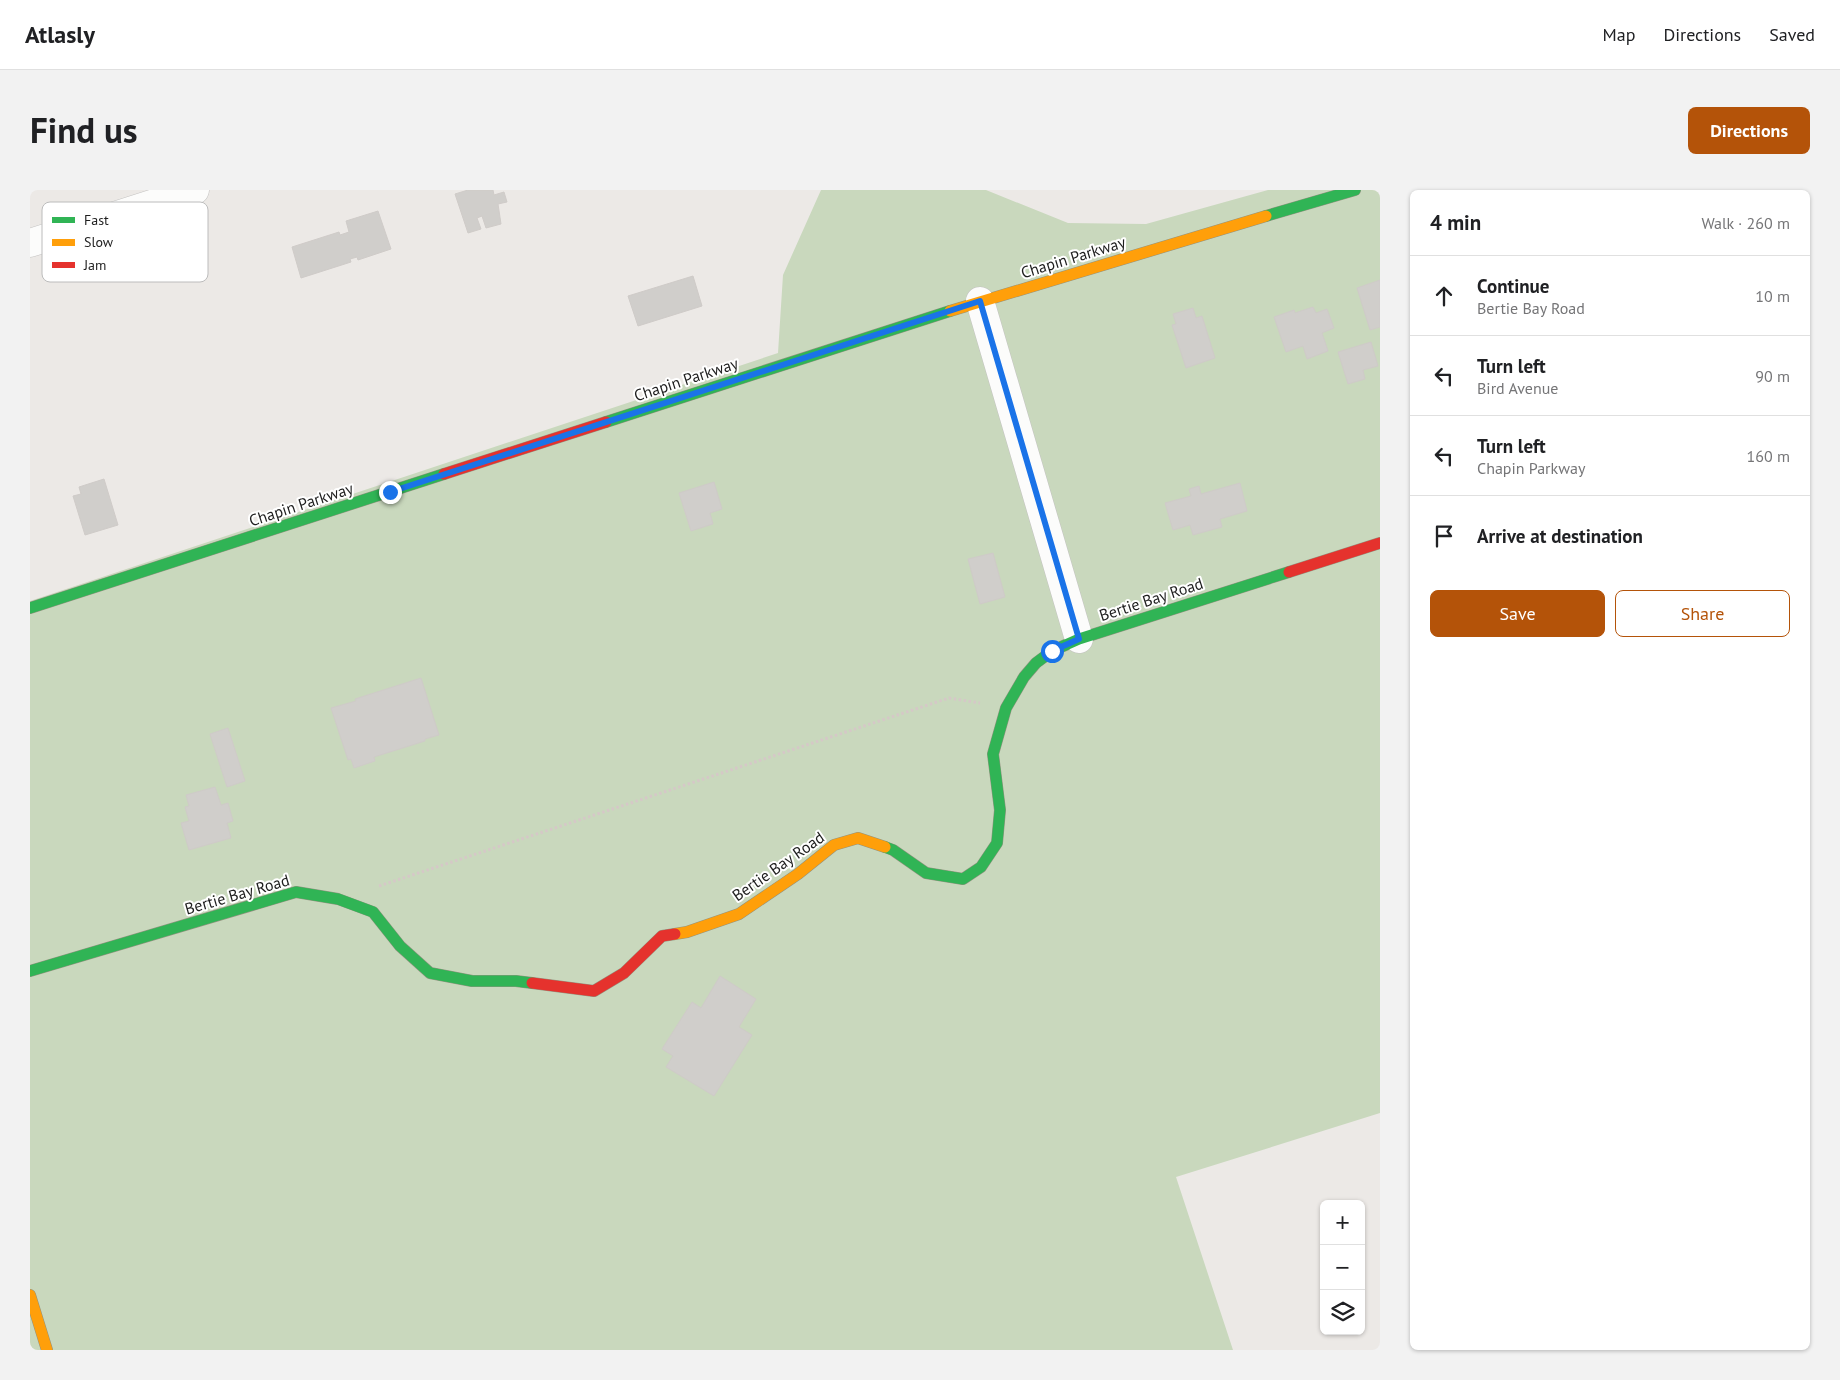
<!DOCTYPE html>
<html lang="en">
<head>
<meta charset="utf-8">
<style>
	:root { --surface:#fff; --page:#f2f2f2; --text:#202124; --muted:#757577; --line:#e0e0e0; --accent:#b45309 }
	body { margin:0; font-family:"PT Sans",sans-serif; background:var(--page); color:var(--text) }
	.controls { position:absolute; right:15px; bottom:15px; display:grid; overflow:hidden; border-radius:8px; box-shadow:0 1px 4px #0004 }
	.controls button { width:45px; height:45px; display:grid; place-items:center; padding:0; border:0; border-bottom:1px solid var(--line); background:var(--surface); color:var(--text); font:25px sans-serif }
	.stop { position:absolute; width:15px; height:15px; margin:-11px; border:4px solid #1a73e8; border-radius:50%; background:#fff }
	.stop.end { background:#1a73e8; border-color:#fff; box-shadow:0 1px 5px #0008 }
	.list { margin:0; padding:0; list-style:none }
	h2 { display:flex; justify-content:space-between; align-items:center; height:65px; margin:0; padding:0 20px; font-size:21px }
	h2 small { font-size:16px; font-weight:400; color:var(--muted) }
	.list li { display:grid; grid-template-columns:32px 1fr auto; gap:15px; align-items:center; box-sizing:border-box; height:80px; padding:0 20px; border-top:1px solid var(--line) }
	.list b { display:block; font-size:19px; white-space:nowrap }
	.list p { margin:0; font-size:16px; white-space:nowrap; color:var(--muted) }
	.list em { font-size:16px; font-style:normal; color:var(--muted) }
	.actions { display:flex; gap:10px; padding:15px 20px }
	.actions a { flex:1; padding:11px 0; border:1px solid var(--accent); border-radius:8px; text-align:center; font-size:18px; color:var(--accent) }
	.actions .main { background:var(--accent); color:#fff }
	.icon { flex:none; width:28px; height:28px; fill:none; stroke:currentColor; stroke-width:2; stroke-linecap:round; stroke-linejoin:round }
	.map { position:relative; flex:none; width:1350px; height:1160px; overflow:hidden; border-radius:8px }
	header { display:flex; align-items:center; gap:30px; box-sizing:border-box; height:70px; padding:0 25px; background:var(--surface); border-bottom:1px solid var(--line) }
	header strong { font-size:24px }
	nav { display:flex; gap:28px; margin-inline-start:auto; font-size:18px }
	.intro { display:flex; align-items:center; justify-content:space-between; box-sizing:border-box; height:120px; padding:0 30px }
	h1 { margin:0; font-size:35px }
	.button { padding:12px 22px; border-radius:8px; background:var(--accent); color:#fff; font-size:18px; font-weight:700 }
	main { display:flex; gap:30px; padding:0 30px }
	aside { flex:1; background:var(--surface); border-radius:8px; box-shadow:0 1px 4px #0004 }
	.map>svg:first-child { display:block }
</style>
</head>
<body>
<header>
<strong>Atlasly</strong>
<nav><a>Map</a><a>Directions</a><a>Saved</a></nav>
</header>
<div class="intro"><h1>Find us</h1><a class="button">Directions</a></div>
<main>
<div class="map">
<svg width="1350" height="1160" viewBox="0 0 1350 1160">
	<rect width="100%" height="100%" fill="#ece9e6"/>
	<path fill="#c9d8bd" d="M791,0H956L1038,33L1116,34L1238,0H1350V923L1146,987L1203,1160H0V411L748,163L753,85Z"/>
	<g fill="#d0cecb" stroke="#cfcbc8">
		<path d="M438,0H463L464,5L474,2L477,12L468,14L471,34L456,38L452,26L447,28L451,39L438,43L425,4Z"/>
		<path d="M348,21L361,59L328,70L327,67L320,69L321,72L271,88L262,57L309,42L310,45L319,42L316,31Z"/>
		<path d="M663,86L672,116L608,136L598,106Z"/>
		<path d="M1350,90V137L1340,140L1327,98Z"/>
		<path d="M1283,117L1286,123L1297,119L1304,138L1292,143L1298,161L1277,169L1273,156L1256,162L1244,127L1264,120L1265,123Z"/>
		<path d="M1163,118L1166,128L1172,126L1185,168L1156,178L1142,135L1146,134L1143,124Z"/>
		<path d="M1341,152L1348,176L1333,180L1335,189L1318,194L1308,162Z"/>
		<path d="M74,289L88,335L55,345L43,306L51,304L49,297Z"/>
		<path d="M684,292L692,319L680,323L683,334L661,341L649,303Z"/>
		<path d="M1210,293L1217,321L1190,329L1192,337L1163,345L1160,335L1143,340L1135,313L1161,306L1159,299L1169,296L1171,304Z"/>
		<path d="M963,363L975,407L950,414L938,369Z"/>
		<path d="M391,488L409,545L395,549V551L344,567L345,571L324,578L321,569L318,570L301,518L326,511L325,509Z"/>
		<path d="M198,538L215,591L197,597L180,544Z"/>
		<path d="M185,597L191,615L198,613L203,631L197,633L201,648L159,660L151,633L159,631L155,617L159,616L156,605Z"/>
		<path d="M690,786L726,809L709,837L722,845L684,906L636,877L643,866L632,859L662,812L671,818Z"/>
	</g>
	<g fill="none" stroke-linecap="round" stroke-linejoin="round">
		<defs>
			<path id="lane" d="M118,15L139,69"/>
			<g id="street">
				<path d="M0,53L165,0"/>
				<path d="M950,111L1049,449"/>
			</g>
			<g id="fast">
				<path d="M1236,26L1325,0"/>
				<path d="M576,232L920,121"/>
				<path d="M0,418L414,284"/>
				<path d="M855,657L863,660L896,683L933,689L951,677L967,653L970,620L963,564L976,518L994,487L1006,473L1022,461L1049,449L1259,382"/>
				<path d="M0,781L266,702L308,709L343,722L370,756L400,783L442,791H486L502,793"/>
			</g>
			<g id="slow">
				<path d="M920,121L1236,26"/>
				<path d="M645,744L657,742L709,724L768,684L804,655L828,648L855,657"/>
				<path d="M0,1105L17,1160"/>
			</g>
			<g id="jam">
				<path d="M414,284L576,232"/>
				<path d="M1259,382L1350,353"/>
				<path d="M502,793L564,801L594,783L632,746L645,744"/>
			</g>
		</defs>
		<use href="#lane" stroke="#c3c2c1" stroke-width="16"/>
		<use href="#street" stroke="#c3c2c1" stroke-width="29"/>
		<use href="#fast" stroke="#939380" stroke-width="12"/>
		<use href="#slow" stroke="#939380" stroke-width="12"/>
		<use href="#jam" stroke="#939380" stroke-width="12"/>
		<path stroke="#d5c8c7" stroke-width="3" stroke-dasharray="2.5 2.5" stroke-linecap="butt" d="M349,696L919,508L950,513"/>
		<use href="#lane" stroke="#fcfcfb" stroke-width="15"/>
		<use href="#street" stroke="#fcfcfb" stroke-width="28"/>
		<use href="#fast" stroke="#30b455" stroke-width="11"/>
		<use href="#slow" stroke="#ff9f0a" stroke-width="11"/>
		<use href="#jam" stroke="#e5322d" stroke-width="11"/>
	</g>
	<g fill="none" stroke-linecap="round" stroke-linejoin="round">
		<path stroke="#1a73e8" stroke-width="6" d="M360,302L950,111L1049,449L1022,461"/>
	</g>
	<g text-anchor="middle" stroke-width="4" stroke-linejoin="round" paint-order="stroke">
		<g font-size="16" fill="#1e1e1e" stroke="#fff">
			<text transform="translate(1043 67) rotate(-17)" y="6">Chapin Parkway</text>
			<text transform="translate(656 189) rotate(-18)" y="6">Chapin Parkway</text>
			<text transform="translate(271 314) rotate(-18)" y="6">Chapin Parkway</text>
			<text transform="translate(1121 409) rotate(-18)" y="6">Bertie Bay Road</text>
			<text transform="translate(748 676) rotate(-35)" y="6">Bertie Bay Road</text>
			<text transform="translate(207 704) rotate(-16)" y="6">Bertie Bay Road</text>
		</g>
	</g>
	<rect x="12" y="12" width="166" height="80" rx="8" fill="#fff" stroke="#bcbcbc" stroke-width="1"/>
	<rect x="22" y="27" width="23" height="6" fill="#30b455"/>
	<rect x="22" y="49" width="23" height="7" fill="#ff9f0a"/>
	<rect x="22" y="72" width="23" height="6" fill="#e5322d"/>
	<g font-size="14" fill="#1e1e1e">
		<text x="54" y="35">Fast</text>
		<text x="54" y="57">Slow</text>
		<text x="54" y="80">Jam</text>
	</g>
</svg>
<div class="controls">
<button>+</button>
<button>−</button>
<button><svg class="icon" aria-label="layers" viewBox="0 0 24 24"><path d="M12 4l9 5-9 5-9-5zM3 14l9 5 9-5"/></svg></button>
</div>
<div class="stop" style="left:1022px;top:461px"></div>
<div class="stop end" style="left:360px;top:302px"></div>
</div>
<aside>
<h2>4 min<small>Walk · 260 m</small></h2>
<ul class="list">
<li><svg class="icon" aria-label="ahead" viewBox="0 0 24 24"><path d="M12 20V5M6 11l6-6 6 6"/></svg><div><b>Continue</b><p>Bertie Bay Road</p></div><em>10 m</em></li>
<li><svg class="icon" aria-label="left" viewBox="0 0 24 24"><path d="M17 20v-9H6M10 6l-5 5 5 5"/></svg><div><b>Turn left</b><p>Bird Avenue</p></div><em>90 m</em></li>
<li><svg class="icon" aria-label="left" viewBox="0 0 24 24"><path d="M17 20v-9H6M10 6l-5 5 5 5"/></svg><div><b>Turn left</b><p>Chapin Parkway</p></div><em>160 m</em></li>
<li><svg class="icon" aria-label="arrive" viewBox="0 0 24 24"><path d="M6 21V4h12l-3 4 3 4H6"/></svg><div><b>Arrive at destination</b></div></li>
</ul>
<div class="actions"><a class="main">Save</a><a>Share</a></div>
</aside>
</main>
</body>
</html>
